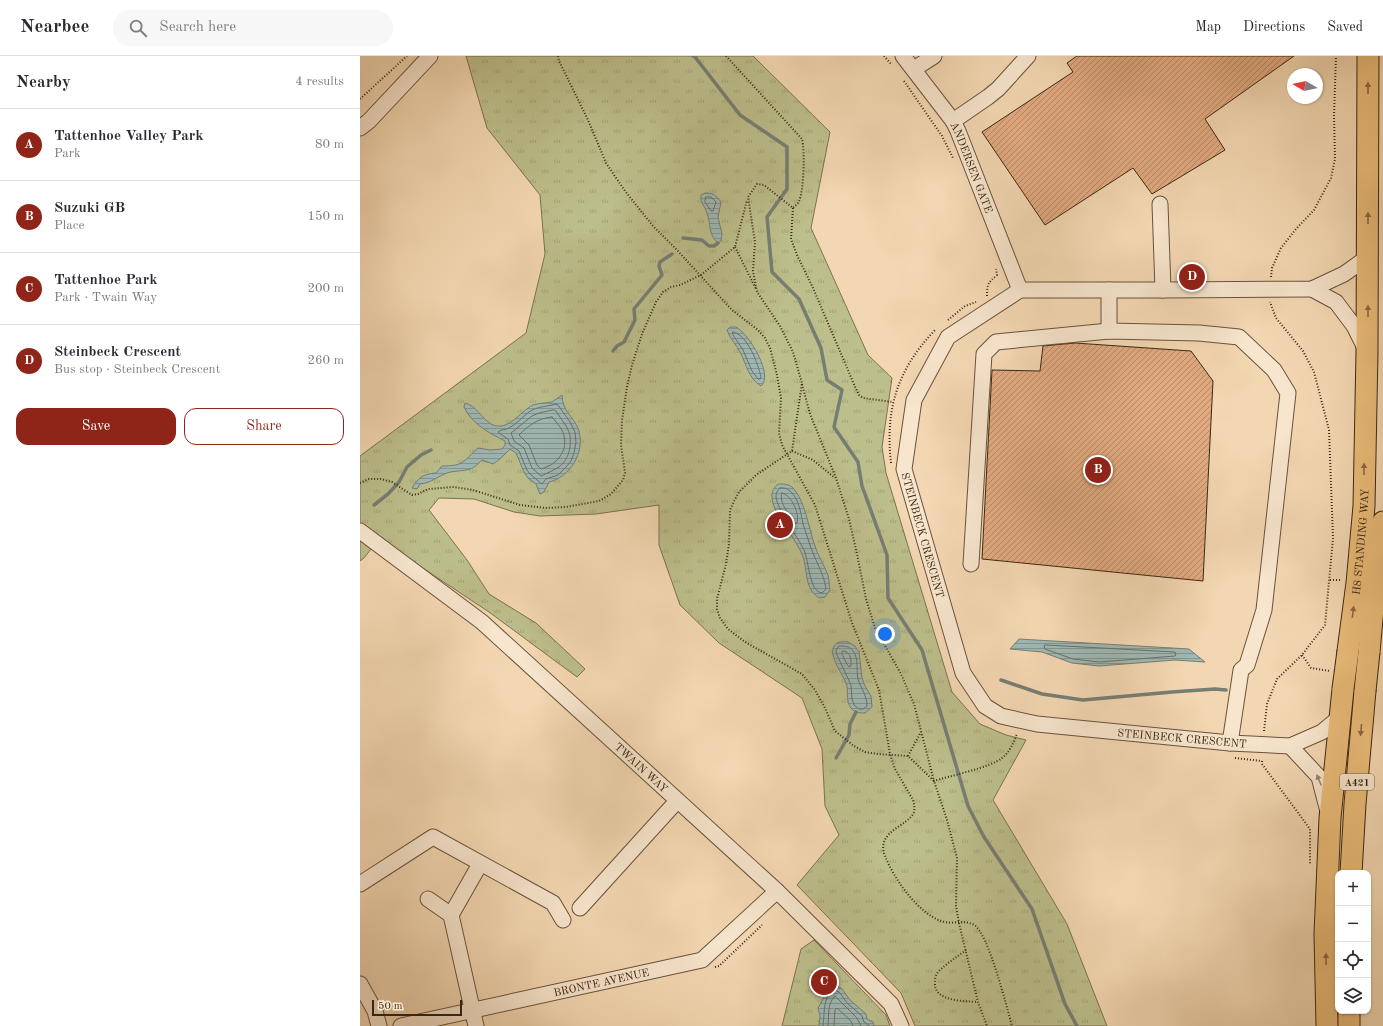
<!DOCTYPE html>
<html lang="en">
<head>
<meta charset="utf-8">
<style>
	:root { --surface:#fff; --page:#f7f7f7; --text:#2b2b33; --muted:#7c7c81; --line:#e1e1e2; --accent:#8f2418 }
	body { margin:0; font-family:"Old Standard TT",serif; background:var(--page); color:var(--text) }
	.controls { position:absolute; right:12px; bottom:12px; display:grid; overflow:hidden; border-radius:8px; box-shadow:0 1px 3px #0004 }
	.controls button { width:36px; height:36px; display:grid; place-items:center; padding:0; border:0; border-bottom:1px solid var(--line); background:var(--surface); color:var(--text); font:20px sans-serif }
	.compass { position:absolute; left:927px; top:12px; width:36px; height:36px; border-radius:50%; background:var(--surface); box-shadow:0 1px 3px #0004; rotate:279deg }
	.scale { position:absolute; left:12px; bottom:10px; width:90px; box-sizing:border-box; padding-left:4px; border:2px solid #3b2713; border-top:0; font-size:11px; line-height:14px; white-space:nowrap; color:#3b2713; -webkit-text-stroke:3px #f7e5cd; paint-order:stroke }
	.you { position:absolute; left:525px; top:578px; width:14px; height:14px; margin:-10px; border:3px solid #fff; border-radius:50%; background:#1a73e8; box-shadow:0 0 0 6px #1a73e833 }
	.badge { display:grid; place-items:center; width:26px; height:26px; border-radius:50%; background:var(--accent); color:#fff; font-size:13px; font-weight:700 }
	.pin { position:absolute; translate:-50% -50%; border:2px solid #fff; box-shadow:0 1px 4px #0006 }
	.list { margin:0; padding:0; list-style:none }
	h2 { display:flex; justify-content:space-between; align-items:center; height:52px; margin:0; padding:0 16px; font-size:17px }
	h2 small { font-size:13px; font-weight:400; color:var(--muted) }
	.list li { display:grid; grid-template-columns:26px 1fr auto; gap:12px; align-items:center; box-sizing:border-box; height:72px; padding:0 16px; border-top:1px solid var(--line) }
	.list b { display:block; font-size:15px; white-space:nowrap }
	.list p { margin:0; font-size:13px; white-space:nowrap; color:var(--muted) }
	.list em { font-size:13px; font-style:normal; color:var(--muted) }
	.actions { display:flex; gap:8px; padding:12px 16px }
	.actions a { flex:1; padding:9px 0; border:1px solid var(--accent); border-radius:12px; text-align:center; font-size:14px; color:var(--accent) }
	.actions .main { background:var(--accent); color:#fff }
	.icon { flex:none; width:22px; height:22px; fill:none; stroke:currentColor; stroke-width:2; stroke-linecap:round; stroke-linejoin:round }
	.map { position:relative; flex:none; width:1023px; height:970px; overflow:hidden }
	header { display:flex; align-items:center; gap:24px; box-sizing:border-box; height:56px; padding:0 20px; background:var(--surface); border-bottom:1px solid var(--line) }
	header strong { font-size:19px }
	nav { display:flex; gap:22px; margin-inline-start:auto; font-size:14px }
	.search { width:280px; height:36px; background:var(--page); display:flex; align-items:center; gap:10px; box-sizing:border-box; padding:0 14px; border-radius:22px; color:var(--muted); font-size:15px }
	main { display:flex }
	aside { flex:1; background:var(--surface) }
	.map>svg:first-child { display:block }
</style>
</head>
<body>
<header>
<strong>Nearbee</strong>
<div class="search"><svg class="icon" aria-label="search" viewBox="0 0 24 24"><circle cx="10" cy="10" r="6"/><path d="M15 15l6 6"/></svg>Search here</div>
<nav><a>Map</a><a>Directions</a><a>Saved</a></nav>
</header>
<main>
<aside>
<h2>Nearby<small>4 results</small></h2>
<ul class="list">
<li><span class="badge">A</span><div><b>Tattenhoe Valley Park</b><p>Park</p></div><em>80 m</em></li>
<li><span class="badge">B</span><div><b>Suzuki GB</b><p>Place</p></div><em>150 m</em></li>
<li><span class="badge">C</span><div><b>Tattenhoe Park</b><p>Park · Twain Way</p></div><em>200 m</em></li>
<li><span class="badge">D</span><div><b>Steinbeck Crescent</b><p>Bus stop · Steinbeck Crescent</p></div><em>260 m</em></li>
</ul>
<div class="actions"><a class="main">Save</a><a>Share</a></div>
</aside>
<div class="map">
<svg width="1023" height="970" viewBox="0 0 1023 970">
	<defs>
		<pattern id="park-tufts" width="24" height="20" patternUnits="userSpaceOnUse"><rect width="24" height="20" fill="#bcbe8b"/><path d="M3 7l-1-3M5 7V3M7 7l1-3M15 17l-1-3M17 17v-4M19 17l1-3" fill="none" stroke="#a2a377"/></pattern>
		<pattern id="water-rules" width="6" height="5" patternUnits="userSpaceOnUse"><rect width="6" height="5" fill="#9eb8b5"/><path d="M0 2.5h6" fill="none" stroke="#829692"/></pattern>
		<pattern id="building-hatch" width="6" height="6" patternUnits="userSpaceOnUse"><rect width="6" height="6" fill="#e2aa81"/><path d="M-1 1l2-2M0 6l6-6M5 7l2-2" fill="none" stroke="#b88a68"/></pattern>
	</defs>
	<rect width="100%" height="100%" fill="#f3d7b2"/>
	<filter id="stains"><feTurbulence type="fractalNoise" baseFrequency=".005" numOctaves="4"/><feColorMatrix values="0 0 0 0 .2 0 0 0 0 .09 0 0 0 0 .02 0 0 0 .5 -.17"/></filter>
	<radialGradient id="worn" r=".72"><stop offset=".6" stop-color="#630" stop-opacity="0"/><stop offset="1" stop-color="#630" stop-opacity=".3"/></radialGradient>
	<g fill="url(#park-tufts)" stroke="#7c724f">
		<path d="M106,0H393L470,76L451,172L508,299L532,322L522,391L526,417L592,636L620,668L646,679L666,684L633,744L707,868L747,970H555L541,937L437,829L479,779L465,750L462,693L442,642L359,587L320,549L299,489V449L236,458L180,460L154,456L114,443L79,442L69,454L107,504L129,538L176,567L225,613L217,621L129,556L19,483L4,502L0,505V400L166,277L185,198L180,139L127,72Z"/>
		<path d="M454,884L526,959L530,970H422L441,893Z"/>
	</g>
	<g fill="url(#water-rules)" stroke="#767e74">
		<path d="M345,137C353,137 356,139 361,146L358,161L362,178L361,185L358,187C348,179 351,167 347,157C345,150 340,147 341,139Z"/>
		<path d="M370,271C371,271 374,271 376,271C389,278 414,319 401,330C388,322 387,309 380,296C376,288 370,283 367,274Z"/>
		<path d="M202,339C202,356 215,361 219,375C225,397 210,421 189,426L184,436L180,438L176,428L168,422L164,416L156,397L150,393L140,403L133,408L122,404C118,408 112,414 106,414C101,415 95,415 90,416C79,419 72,427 60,428L57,433L52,432C59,421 63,418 76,417L82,410C87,410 94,410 99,408C106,405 112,397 118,392L130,394L142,393L145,389V385C129,377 112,368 104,351L105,347C117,350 121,362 131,368C148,377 160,355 173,349C179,347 186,347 192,346C195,344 199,341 202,339Z"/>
		<path d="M418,428C424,428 429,428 433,432C445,444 449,474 455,490C458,500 464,509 468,519C469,523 469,529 470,534L465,541L459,542C444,532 448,516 443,501C437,483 412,457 412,441C411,435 415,431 418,428Z"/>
		<path d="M659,583L829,593L845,606L815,604L739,610L712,607L682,596L650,593Z"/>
		<path d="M479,586H488L495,590L499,596L502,622L505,630L511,640L512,651L505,657C499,657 495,657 491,652C486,645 488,638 487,630C484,618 462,594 479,586Z"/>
		<path d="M471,929H476L482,933L490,944L506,958L507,963L513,966L514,970H459L460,960L458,952Z"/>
	</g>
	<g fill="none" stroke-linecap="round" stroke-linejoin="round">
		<g stroke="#6c7064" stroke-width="1">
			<path d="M346,141H351L356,146L353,155H351L345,146Z"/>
			<path d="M373,276C388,279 398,308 401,321L400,323H398L392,315L383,294L373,279Z"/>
			<path d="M196,348L198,349L210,366L215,376L216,386L214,397L211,405L206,411L198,419L186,423L182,428L170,418L167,414L159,395L150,389L148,383L139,377L138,376C141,373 146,374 149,372C157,368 162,361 169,356C177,350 187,351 196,348Z"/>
			<path d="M194,354L196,355C200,362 206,368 209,376C211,381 210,386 210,391C207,410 196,413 181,420L172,412L164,392L154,385L151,377L172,360L179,357Z"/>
			<path d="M192,361C196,366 203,373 204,380C208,396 196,409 181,413L177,409L169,389L159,379C168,370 178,362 192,361Z"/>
			<path d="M420,432C427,431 431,435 435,441C440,450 441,458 443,468C446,476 448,484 451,492C456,506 464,518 466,533L462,537C449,536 449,505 444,494C438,481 416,452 416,440C416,436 418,434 420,432Z"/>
			<path d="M422,437C432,439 440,459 437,467H434C430,459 418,446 422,437Z"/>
			<path d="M686,589L815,596L816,599L815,600L739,606L713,603L685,593L684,590Z"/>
			<path d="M479,590C484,590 490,590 493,595C499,602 496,615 498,623C501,633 507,639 507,650L503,653H499L494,649L492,643L491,629L477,599L476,595Z"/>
			<path d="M484,595C491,597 491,602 491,609L490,611L488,610L482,598V596Z"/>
			<path d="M463,970C465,957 462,942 474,933L480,937L487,947L502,960L504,966L510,970"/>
			<path d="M468,970C469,959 467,948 475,940L497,962L501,970"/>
			<path d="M474,970L475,954L477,952L491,965L493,970"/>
		</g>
		<g stroke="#767e74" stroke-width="3.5">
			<path d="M333,0L335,1L380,59L427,91V133L407,161L412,216L439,243L461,292L467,324L482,334L474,371L498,406L502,430L527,499L528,542L562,594L608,750L624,781L672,853L705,948L717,970"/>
			<path d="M323,182L342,184L349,190H354L358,187"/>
			<path d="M253,295L257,290L264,286L275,264L274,253L302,219L299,210L300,206L312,198"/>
			<path d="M14,449L28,438L39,426L47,411L61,399L71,394"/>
			<path d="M641,624L682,638L723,644L812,636L855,633L866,634"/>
			<path d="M476,702L489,679L490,668L496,656"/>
		</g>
	</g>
	<g fill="url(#building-hatch)" stroke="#3b2713">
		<path d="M717,0H934L845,63L865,94L792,138L773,112L685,169L622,76L713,16L707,7Z"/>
		<path d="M715,287L831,295L853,325L843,525L622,503L632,314L680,315L683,290Z"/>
	</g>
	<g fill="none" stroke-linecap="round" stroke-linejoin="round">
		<defs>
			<g id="minor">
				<path id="s1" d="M543,0L593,65L598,75L660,234"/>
				<path d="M554,13L574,0"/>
				<path d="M593,65L628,41L638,33L668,0"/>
				<path d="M0,72L9,65L70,0"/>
				<path d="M800,148L803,234"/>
				<path d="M952,233L976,246L994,270L1005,292"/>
				<path d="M749,234V275"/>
				<path id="s2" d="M0,475L122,566L417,835L531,948L541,970"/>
				<path d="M611,508L624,298L636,286L749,275L839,277L879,281L914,314L928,337L904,554L887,609L881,614L870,687"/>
				<path d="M980,661L962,676L930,690L870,687L677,668L641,660L625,650L603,617L544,413L554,344L588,281L660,234H803L952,233L984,218L1008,201"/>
				<path d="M930,690L959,721L967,752"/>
				<path d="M0,828L73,781L193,847L203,864"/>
				<path d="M68,843L91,859"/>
				<path d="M220,852L317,745"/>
				<path d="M0,928L15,955L19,970"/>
				<path id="s3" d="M41,970L342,904L417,835"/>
				<path d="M116,970L91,859L120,808"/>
			</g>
			<g id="highway">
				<path id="s4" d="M988,595L997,527L1004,450L1007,296L1008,0"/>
				<path d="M1009,596L1016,519L1023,466"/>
				<path d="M991,817L995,748L1005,635"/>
				<path d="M989,955V970"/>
				<path d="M967,970L965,878L970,762L983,633"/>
			</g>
		</defs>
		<use href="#minor" stroke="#69533b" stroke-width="17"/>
		<use href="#highway" stroke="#3b2713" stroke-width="23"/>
		<g stroke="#3b2713" stroke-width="2" stroke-dasharray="1 2" stroke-linecap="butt">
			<path d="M198,0L199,5L228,64L246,107L265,135L293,170L317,194L372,254L398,274L405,282L410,292L417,319L421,342L419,377L422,389L455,449L492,567L519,634L530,698L535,713L553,744C554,748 555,752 554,756C549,770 515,775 525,800C534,823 558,857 581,865C592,869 605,863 614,869C628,876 647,952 652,970"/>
			<path d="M366,0L442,83C445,95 444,134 439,145C438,148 435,150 433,152L404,129L397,128L388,141L395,186L393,215L397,236L420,270L433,296L442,327L432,395L396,419L379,436L374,445L370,454L369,488L366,508L357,543V553L360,562L368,573L385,586L442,618L455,634L465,652L475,675L494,690L505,696L518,698L548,700L574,725L587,764L597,802L596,850L599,867L618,946L627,970"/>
			<path d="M524,0L531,8"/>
			<path d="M544,25L582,80L593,102"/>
			<path d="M0,43L47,0"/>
			<path d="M433,152L431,183L437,199L453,232L496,333L499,339L503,342L533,346"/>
			<path d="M375,191L396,233"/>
			<path d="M911,221L912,212L921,192L936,173L954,154L971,122L975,103L974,60L976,0"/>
			<path d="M627,240C627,228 628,227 637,219L636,213"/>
			<path d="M588,264L605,250L616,246"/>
			<path d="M442,328L450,358L476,422L489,463L497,498L506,543L515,572L541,618L554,648L574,725C589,720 632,711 642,702C650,696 653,687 657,678"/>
			<path d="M432,395L453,404L475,422"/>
			<path d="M531,407C525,353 537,314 575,274"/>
			<path d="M0,427L9,423H21L32,426L52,439L58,438L68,433L94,431L113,434L160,449L186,452L206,451L239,445L251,438L263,424L265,417L261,389L262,364L267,331L272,309L282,278L296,246L303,236L311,231L320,229L341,219L375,191L387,144"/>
			<path d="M970,524H982"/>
			<path d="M942,599L951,612L970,615"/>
			<path d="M904,675L907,648L917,623L942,599L965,569L973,482L969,374L954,316L943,295L916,262L910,246"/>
			<path d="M548,700L561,676"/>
			<path d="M875,702L902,705"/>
			<path d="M902,705V708L950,773V809"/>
			<path d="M606,894C597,901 587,907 579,915C576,918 575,922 575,926C573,946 605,945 618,946"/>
			<path d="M355,911L359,910L402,869"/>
		</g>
		<use href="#minor" stroke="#f7e5cd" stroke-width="15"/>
		<use href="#highway" stroke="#eabc79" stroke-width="21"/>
		<defs>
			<g id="highway-bridge">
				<path d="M983,633L988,595"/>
				<path d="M1005,635L1009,596"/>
			</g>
		</defs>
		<use href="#highway-bridge" stroke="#3b2713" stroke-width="23" stroke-linecap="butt"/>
		<use href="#highway-bridge" stroke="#eabc79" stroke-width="21"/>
	</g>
	<defs><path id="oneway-solid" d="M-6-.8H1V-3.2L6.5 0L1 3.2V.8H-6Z"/></defs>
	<g fill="#8a6a41">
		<use href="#oneway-solid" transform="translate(1008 32) rotate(-90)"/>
		<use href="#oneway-solid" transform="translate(1008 162) rotate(-90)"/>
		<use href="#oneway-solid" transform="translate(1008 255) rotate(-90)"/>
		<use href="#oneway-solid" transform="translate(1004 413) rotate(-89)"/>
		<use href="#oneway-solid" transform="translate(993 556) rotate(-83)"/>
		<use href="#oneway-solid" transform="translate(1001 674) rotate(95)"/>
		<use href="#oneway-solid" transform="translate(966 903) rotate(-91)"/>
	</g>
	<use fill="#998670" href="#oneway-solid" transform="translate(959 724) rotate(-113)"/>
	<g text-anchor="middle" stroke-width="4" stroke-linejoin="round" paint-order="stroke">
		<rect fill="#f7e5cd" stroke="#73604b" stroke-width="1" x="980" y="718" width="34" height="16" rx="3"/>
		<g font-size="10" font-weight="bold" fill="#3b2713">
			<text x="997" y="730">A421</text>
		</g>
		<g font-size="11" fill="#3b2713" stroke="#f7e5cd">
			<text dy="4" stroke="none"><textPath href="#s1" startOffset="132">ANDERSEN GATE</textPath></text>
			<text transform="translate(563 479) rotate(74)" y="4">STEINBECK CRESCENT</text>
			<text dy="4" stroke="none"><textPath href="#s4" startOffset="110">H8 STANDING WAY</textPath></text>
			<text transform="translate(822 682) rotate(5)" y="4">STEINBECK CRESCENT</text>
			<text dy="4" stroke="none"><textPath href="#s2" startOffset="368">TWAIN WAY</textPath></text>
			<text dy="4" stroke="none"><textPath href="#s3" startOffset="205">BRONTE AVENUE</textPath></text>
		</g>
	</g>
	<rect width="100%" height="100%" filter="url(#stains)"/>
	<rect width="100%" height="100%" fill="url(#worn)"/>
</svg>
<div class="controls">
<button>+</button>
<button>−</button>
<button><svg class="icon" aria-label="locate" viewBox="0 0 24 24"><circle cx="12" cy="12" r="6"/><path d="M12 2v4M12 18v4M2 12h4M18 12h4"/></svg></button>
<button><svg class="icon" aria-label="layers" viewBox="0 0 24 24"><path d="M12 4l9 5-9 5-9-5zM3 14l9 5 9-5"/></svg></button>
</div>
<svg class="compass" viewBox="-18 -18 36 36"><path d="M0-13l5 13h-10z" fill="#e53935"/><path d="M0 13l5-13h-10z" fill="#7c7c81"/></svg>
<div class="scale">50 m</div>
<div class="you"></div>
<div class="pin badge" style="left:420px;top:469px">A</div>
<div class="pin badge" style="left:738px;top:414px">B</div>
<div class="pin badge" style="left:464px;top:926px">C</div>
<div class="pin badge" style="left:832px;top:221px">D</div>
</div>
</main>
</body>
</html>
